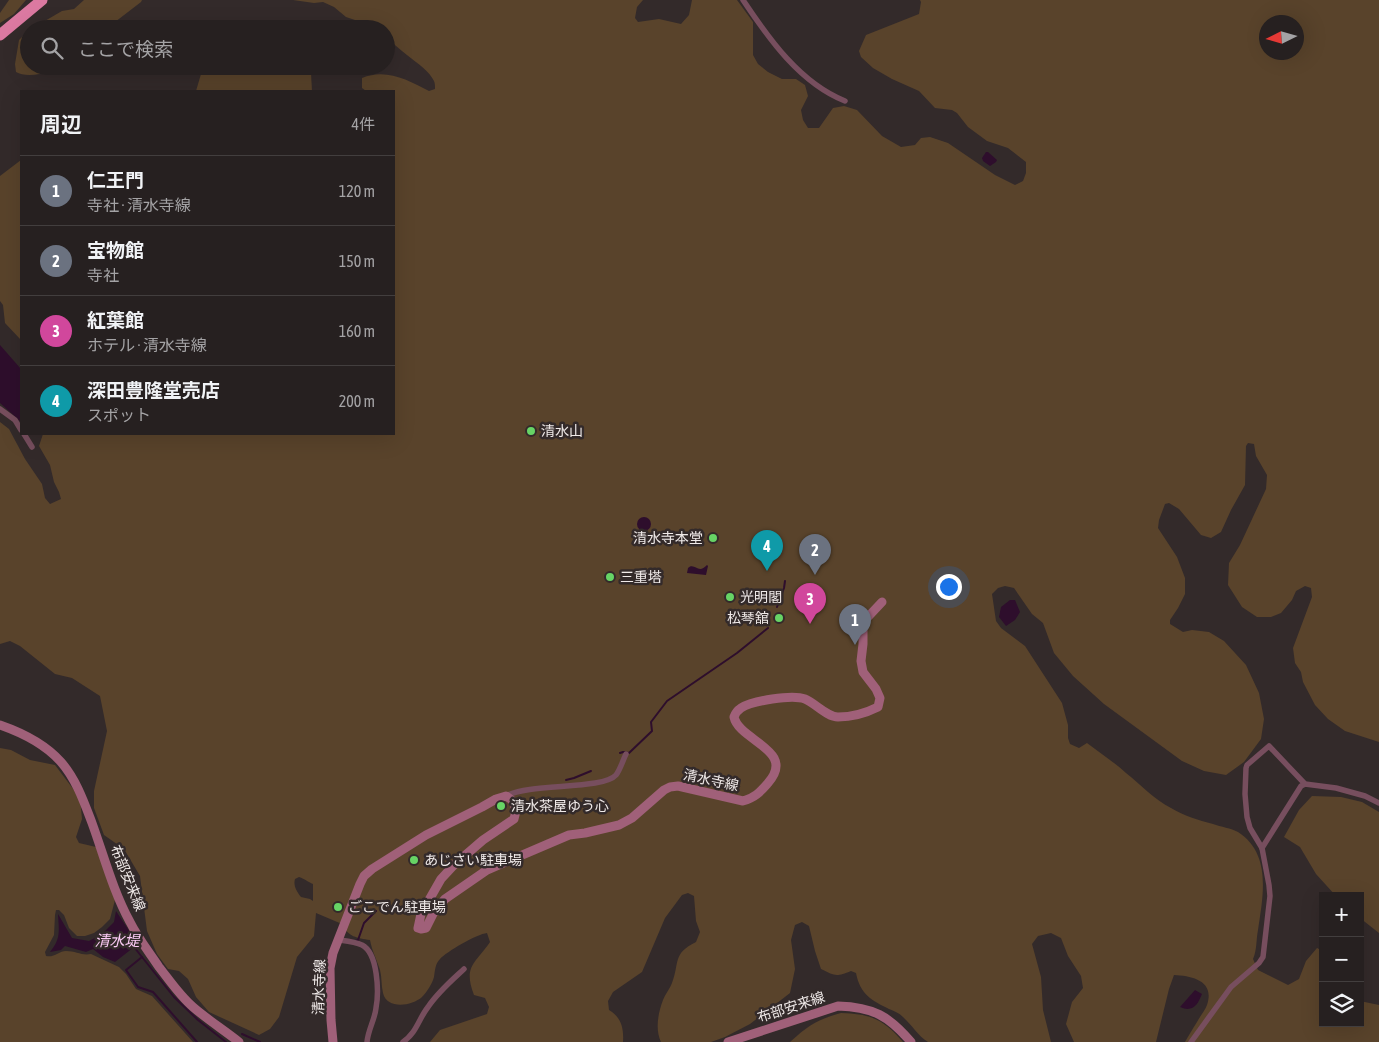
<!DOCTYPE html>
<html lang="ja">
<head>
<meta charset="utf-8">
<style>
	:root { --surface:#262020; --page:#2e2829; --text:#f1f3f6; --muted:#a4a3a5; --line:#423e3e; --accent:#67d465 }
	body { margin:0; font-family:"Asap Condensed","Noto Sans JP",sans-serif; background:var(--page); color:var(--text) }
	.controls { position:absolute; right:15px; bottom:15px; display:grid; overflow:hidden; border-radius:0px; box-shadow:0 5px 20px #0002 }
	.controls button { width:45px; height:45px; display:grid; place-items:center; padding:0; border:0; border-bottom:1px solid var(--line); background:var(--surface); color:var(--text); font:25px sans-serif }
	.compass { position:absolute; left:1259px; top:15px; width:45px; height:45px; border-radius:50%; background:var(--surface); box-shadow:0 5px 20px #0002; rotate:265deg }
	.you { position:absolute; left:948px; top:586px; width:18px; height:18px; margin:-12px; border:4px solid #fff; border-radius:50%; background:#1a73e8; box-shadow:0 0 0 8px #1a73e833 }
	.badge { display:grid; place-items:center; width:32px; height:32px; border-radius:50%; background:var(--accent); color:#fff; font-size:16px; font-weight:700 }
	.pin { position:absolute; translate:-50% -41px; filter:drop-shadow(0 1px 2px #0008) }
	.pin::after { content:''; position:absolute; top:26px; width:18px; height:15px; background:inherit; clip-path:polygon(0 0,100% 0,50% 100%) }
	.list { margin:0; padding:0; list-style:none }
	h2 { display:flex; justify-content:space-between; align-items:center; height:65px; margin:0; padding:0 20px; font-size:21px }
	h2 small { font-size:16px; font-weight:400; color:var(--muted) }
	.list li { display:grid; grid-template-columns:32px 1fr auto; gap:15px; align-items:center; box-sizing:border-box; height:70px; padding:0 20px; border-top:1px solid var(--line) }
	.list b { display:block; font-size:19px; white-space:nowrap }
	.list p { margin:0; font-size:16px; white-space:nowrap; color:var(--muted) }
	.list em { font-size:16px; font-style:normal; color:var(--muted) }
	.icon { flex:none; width:28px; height:28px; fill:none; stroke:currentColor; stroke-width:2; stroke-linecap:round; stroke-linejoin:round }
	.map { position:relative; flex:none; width:1379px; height:1042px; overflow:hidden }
	.search { position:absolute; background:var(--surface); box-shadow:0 5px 20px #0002; left:20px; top:20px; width:375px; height:55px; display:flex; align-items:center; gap:12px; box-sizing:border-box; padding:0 18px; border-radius:28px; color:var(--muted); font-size:19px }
	.panel { position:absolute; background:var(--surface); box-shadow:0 5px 20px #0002; left:20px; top:90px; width:375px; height:345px; border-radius:0px }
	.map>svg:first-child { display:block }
</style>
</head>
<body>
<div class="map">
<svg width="1379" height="1042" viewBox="0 0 1379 1042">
	<rect width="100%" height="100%" fill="#332a2a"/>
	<g fill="#59432b" fill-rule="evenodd">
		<path d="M9,0H26L14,14L0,23V13Z"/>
		<path d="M84,0H142L141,2L115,22L109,29H31L62,11L74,9Z"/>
		<path d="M293,0H643L637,7L635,18L638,22L659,19L681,24L689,15L692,0H737L753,22V55L758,64L768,72L782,79H796L805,85L808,96L801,110L803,120L808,128H819L833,108L844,106L857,110L882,136L901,147L915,145L921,138L930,137L948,143L995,175L1015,185L1023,181L1026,173V162L1008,148L987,141L968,127L957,113L952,110L935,108L919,91L892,79L873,68L861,57L859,51L866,35L919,14L921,2L920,0H1379V742L1345,731L1328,719L1315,705L1303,682L1301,672L1295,663L1293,648L1312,597L1311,588L1305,586L1296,591L1292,600L1281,613L1271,617H1257L1242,607L1228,585L1229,563L1240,545L1266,489L1267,475L1256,456L1254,444L1248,443L1246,446L1245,485L1231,510L1221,532L1211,538L1201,535L1179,509L1169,503L1165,504L1159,520L1158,528L1177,557L1185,578V594L1178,608L1170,620V624L1183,632L1192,630L1209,632L1224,641L1246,665L1259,693L1264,719L1261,739L1244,762L1226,775L1204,771L1182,761L1104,704L1073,676L1054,653L1043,623L1032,614L1014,588L1005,586L998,588L992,594L996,621L1001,628L1025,646L1062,703L1068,725V738L1070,744L1079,748L1087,743C1100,753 1114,762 1126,773C1141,785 1154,799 1171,808C1184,816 1198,820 1213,824C1221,827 1231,828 1238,832C1272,854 1263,896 1258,930C1256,940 1257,950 1253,959L1258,970L1288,985L1299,979L1306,961L1317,948L1323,951V1023H1360V1001L1379,1005V1042H1185C1189,1035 1193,1028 1197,1022C1200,1016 1205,1011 1207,1005C1215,981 1193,976 1174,975L1169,989L1156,1042H1074L1066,1024L1072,1002L1083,988L1081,976L1068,956L1061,938L1051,933L1038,936L1032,944L1041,977L1043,1010L1051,1042H928C918,1036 912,1025 903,1017C899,1013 894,1011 889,1009C871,1000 860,994 856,973L851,971C836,977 835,976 821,969L815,951L809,926L802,922L795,925L791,940L795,969L790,993L750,1024L725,1037L711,1042H661C655,1030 658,1013 663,1000C665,994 670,989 672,983C680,962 672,954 696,942L700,932L696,921L694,896L688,893L682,895L665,918L642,972L613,992L608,1001L609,1010C621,1017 624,1028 623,1042H430L440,1030L487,1014L489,1007L485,998L474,995C463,966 475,964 490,942L487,933C477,934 446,952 440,959C435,964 435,971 434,977C432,984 427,992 422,997C412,1006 387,1010 383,993C381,985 382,977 380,970C377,960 372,951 370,940C357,938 348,937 342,924L316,913L314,936L297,957L279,1017L270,1029L259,1035L209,1012L196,997L188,979L179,971L168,969L157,954L147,931L140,876L124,849L104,835L94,808V791L107,731L100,696L72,678L55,674L20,646L10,641L0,644V422L9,429L25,459L42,484L45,498L50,504L61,499L59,492L54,482L50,465L39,446L43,434H394V91H366L362,88V78C386,68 408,80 429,91L435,89C435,86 435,83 434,81C426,63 386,47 386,29H380L374,23L361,22L346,17L334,7L323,2L314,3ZM1266,22H1296V52H1266ZM299,877C305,879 308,882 313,884V901L310,899L301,897C297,892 293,886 295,879Z"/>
		<path d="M29,30V66H66C55,72 27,79 16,72L15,64L19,40Z"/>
		<path d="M206,66H308L311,73L312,91H196L201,74Z"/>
		<path d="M21,160V340L5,323L3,305L0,301V176Z"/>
		<path d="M0,748L11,750L30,760L55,765L80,798L82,819L76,837L79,843L96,847L115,900L110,919L102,927L94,933L85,936H77L69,928L64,915L59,910H56L55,915L54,935L45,952L46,956C54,958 59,951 66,951C76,951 82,956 91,954L119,967L126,974L136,989L152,996L193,1042H0Z"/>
		<path d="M1312,796L1341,797L1362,802L1379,812V933L1360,918V896H1336L1316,874L1300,847L1284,837L1299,810Z"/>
		<path d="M841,1013C871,1014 883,1019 903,1042H790C809,1025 816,1020 841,1013Z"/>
	</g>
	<g fill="#2e0e2c">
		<path d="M986,152H988L997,160L996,162L990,166L983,161L982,158Z"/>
		<path d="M0,345L21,369V422L0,403Z"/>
		<circle cx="644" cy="524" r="7"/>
		<path d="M707,565L708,566L706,575L687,573L688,568C695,562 698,575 707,565Z"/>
		<path d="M1010,600H1015L1020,612L1015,620L1006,626L999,617L1001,607Z"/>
		<path d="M116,911L138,944L115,962L103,957L93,949L86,952L65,946L61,950L50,952C61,939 59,931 58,914L72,938L89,941L102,934L114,922Z"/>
		<path d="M1195,990L1202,994C1198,1004 1193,1013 1180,1007Z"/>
	</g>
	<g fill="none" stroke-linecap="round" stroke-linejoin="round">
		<g stroke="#2e0e2c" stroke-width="2">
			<path d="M777,607L784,588L785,581"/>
			<path d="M620,753L623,752L629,753L652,731L651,722L667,701L737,653L768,628"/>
			<path d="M566,780L574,778L591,771"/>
			<path d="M356,941L358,940L364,923L376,911"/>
			<path d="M134,947L174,997L198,1020L226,1042"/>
			<path d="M142,957L126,970L138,987L153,992L197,1042"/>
			<path d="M242,1034L260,1042"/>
		</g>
		<g stroke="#774e5e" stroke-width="5.5">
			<path d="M743,0C769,39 800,83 845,101"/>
			<path d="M0,409L15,420L21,430"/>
			<path d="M24,434L32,447"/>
			<path d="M506,796C530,783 603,790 616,775C620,770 623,760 626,754"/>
			<path d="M1262,848L1301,786L1305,784"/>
			<path d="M339,940C346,941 355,942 362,945C378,953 379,992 376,1008C375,1019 368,1030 367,1042"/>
			<path d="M403,1042C417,1032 418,1020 428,1007C438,992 451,981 464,969"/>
			<path d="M1191,1042L1231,987L1259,963L1263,957L1270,896L1269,885L1262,848L1250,828L1247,817L1245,794L1246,768L1247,765L1269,746L1305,784L1336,788L1365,796L1379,803"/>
		</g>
		<g stroke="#a06079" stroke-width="9">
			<path d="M0,725C23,733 45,744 61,762C76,779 84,802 92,823C104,856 113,891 130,922C138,938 149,952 159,967C170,981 180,996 193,1007C208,1020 224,1030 239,1042"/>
			<path d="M333,1042L331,1020L330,968L333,953L360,884L364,876L372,869L426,835L482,807L496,799L506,796C516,801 517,810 514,819L483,840L454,865L441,879L421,914L418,928L421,929L426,928L434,912L445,899L487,870L569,835L585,833L619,825L632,818L664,790L670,787L678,786L743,801C755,798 760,792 768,783C797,750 739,741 734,717C735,714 738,710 741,708C752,701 792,694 805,699C815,703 827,717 838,717C851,717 866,713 878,707L880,698L876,689L863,672L861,661L863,644V626L866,619L882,602"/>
			<path d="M728,1042L838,1006C873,1007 889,1016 911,1042"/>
		</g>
		<path stroke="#db79a1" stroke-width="11" d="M0,35L42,0"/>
	</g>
	<g fill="#67d465" stroke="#332a2a" stroke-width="2">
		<circle cx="531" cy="431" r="5"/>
		<circle cx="713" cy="538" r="5"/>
		<circle cx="610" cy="577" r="5"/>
		<circle cx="730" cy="597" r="5"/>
		<circle cx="779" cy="618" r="5"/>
		<circle cx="501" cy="806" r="5"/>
		<circle cx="414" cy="860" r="5"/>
		<circle cx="338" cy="907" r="5"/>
	</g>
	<g text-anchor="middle" stroke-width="5" stroke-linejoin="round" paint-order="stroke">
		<g font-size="14" fill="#f0eae9" stroke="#332a2a" text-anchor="start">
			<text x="541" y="436">清水山</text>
			<text x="703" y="543" text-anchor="end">清水寺本堂</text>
			<text x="620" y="582">三重塔</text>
			<text x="740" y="602">光明閣</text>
			<text x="769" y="623" text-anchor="end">松琴舘</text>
			<text x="511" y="811">清水茶屋ゆう心</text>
			<text x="424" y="865">あじさい駐車場</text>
			<text x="348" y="912">ごこでん駐車場</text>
		</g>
		<g font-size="14" fill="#f0eae9" stroke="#332a2a">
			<text transform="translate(711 780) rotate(12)" y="5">清水寺線</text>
			<text transform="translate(128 878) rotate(68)" y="5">布部安来線</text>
			<text transform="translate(319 987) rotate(-88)" y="5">清水寺線</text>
			<text transform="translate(791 1007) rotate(-18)" y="5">布部安来線</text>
		</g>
		<g font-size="15" font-style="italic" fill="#fdcbf7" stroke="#332a2a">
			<text x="117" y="946">清水堤</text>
		</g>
	</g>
</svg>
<div class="controls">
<button>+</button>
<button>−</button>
<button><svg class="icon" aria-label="layers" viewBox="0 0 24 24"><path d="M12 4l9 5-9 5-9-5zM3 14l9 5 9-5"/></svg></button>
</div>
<svg class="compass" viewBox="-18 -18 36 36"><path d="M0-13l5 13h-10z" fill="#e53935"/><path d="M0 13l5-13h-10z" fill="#a4a3a5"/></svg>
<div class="you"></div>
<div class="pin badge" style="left:855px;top:645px;background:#6b7280">1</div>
<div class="pin badge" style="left:815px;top:575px;background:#6b7280">2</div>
<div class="pin badge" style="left:810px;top:624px;background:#d1479c">3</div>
<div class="pin badge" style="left:767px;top:571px;background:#0f9aa8">4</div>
<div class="search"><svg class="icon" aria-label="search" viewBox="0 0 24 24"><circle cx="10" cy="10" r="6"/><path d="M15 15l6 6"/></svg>ここで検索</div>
<section class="panel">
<h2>周辺<small>4件</small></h2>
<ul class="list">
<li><span class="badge" style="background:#6b7280">1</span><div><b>仁王門</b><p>寺社 · 清水寺線</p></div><em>120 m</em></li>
<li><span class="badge" style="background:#6b7280">2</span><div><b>宝物館</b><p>寺社</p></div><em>150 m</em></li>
<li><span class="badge" style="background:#d1479c">3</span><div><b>紅葉館</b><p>ホテル · 清水寺線</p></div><em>160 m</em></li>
<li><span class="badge" style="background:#0f9aa8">4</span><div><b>深田豊隆堂売店</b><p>スポット</p></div><em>200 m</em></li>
</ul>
</section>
</div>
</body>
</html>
